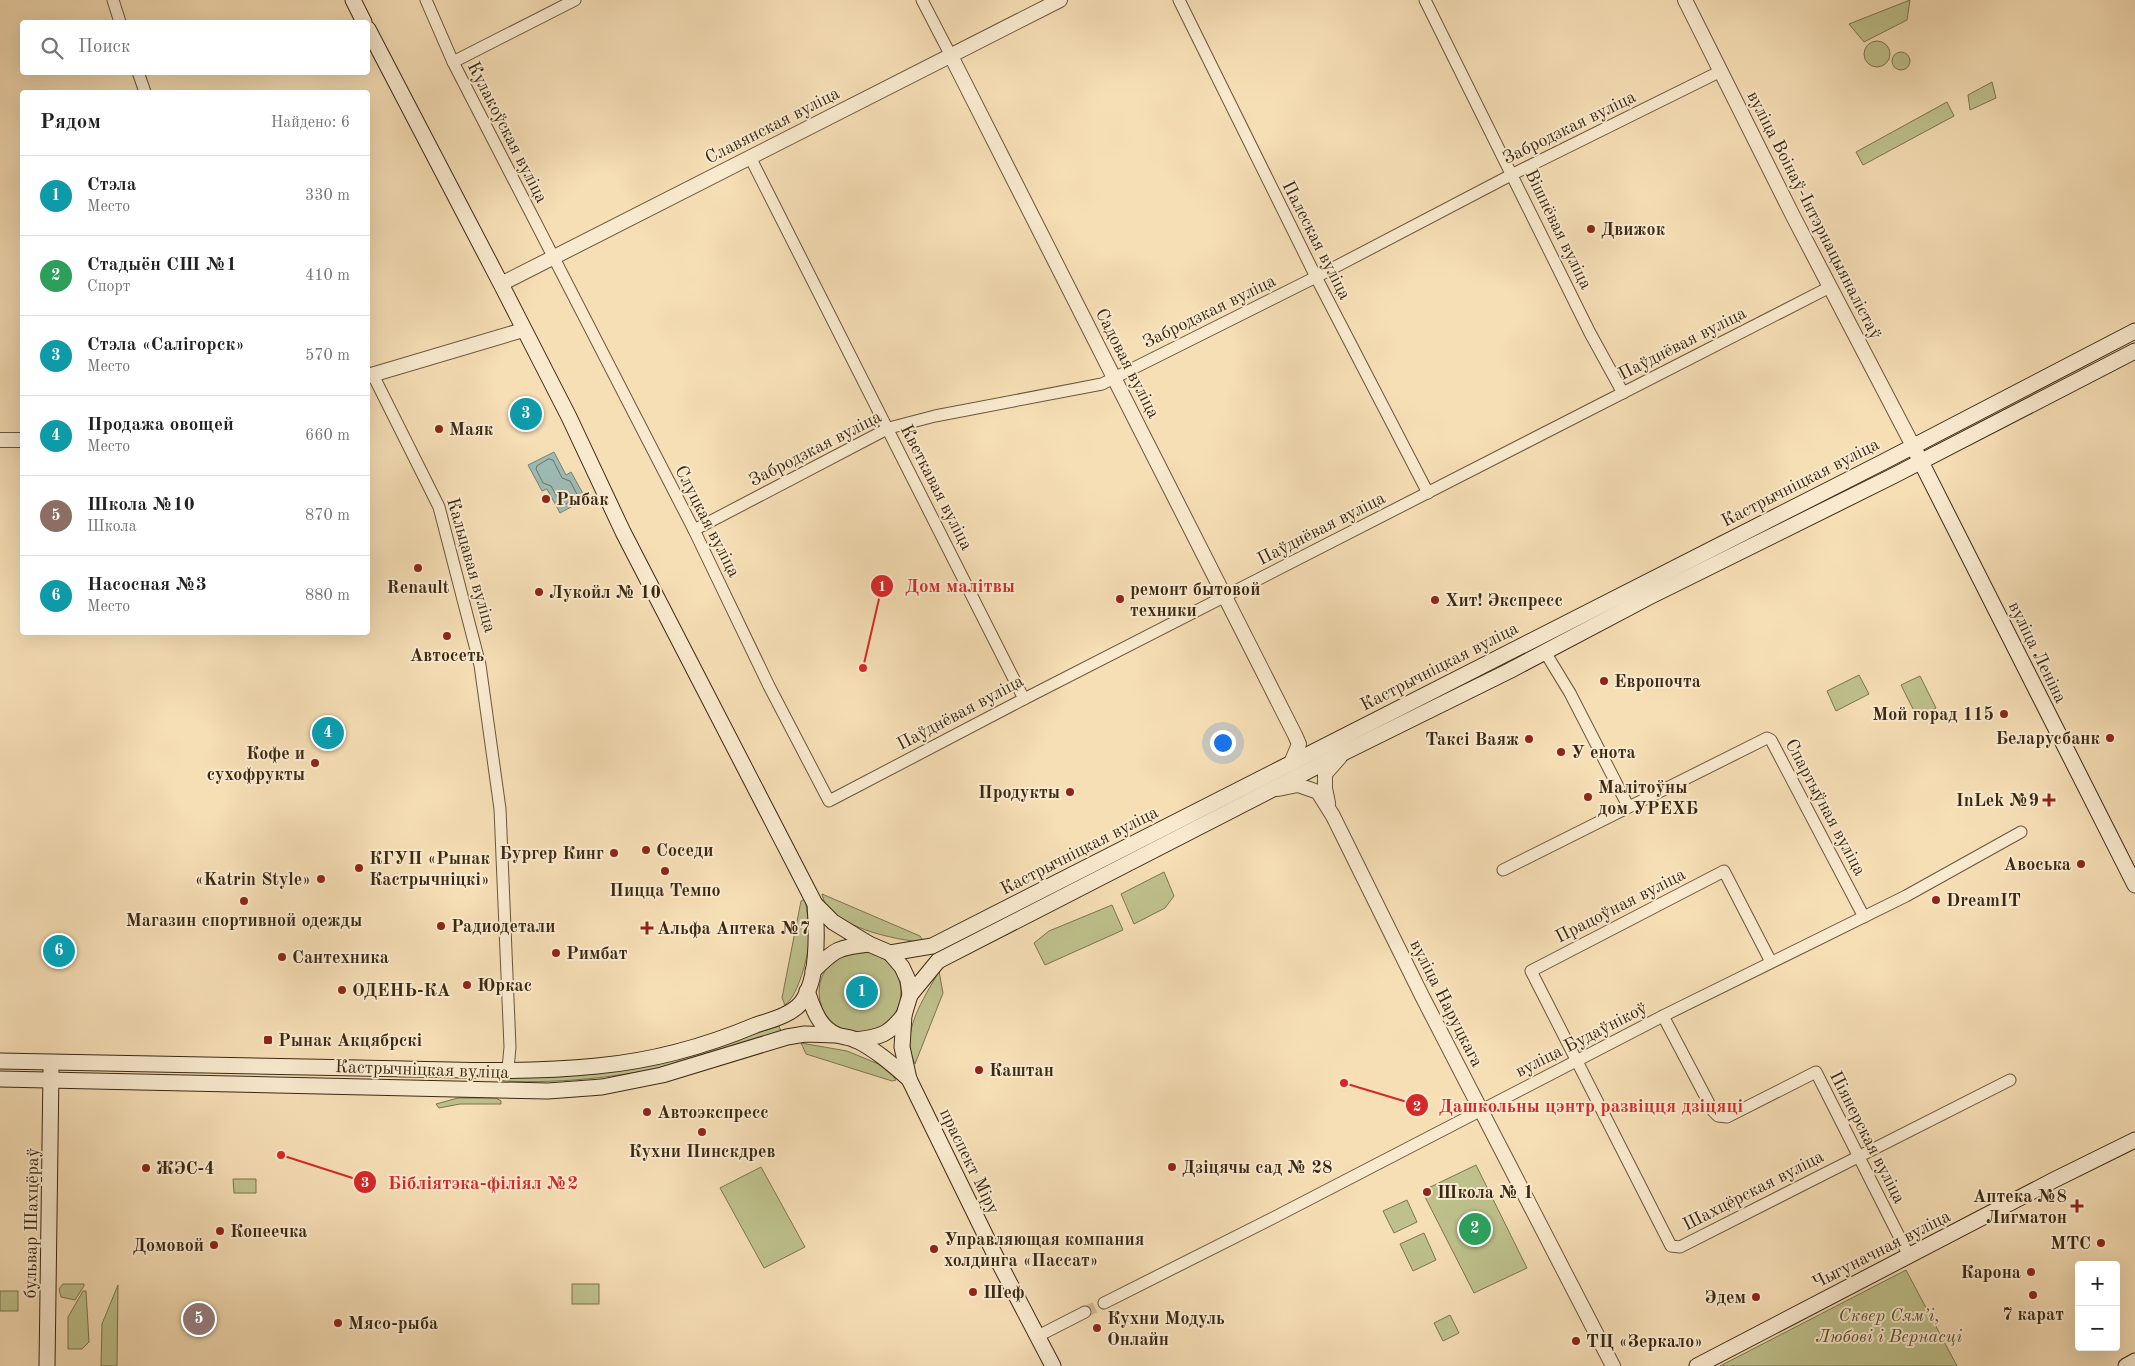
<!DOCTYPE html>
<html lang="ru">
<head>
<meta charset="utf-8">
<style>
	:root { --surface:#fff; --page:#f2f2f2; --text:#222; --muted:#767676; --line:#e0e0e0; --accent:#8f2418 }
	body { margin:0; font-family:"Old Standard TT",serif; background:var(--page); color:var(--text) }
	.controls { position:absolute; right:15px; bottom:15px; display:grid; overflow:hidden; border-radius:5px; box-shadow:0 5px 20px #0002 }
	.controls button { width:45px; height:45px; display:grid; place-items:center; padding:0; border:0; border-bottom:1px solid var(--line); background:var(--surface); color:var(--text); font:25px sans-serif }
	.you { position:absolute; left:1222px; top:742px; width:18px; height:18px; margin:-12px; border:4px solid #fff; border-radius:50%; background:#1a73e8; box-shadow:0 0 0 8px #1a73e833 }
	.badge { display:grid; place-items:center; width:32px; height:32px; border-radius:50%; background:var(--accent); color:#fff; font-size:16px; font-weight:700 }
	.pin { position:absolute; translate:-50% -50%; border:2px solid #fff; box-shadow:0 1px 5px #0006 }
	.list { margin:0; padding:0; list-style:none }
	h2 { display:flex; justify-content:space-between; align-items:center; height:65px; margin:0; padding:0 20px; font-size:21px }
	h2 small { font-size:16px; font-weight:400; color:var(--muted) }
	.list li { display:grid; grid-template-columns:32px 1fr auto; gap:15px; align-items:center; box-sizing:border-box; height:80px; padding:0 20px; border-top:1px solid var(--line) }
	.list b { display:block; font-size:19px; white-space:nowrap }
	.list p { margin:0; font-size:16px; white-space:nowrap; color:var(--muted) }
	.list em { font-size:16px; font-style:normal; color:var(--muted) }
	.icon { flex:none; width:28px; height:28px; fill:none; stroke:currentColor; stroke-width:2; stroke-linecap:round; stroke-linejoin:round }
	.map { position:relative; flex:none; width:2135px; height:1366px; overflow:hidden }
	.search { position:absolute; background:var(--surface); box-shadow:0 5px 20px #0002; left:20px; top:20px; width:350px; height:55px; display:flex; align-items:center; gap:12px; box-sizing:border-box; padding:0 18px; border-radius:5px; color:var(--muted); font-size:19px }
	.panel { position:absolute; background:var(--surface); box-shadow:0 5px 20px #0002; left:20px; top:90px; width:350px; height:545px; border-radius:5px }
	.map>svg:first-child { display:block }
</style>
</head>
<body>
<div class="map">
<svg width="2135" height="1366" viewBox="0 0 2135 1366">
	<rect width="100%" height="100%" fill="#f6deb5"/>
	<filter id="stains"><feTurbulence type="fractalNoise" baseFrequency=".004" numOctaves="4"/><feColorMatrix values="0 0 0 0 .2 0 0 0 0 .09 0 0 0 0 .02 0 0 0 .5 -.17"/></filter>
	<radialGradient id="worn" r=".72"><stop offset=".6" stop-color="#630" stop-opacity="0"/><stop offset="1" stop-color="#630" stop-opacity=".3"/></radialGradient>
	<g fill="#bec18c" stroke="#7c7450">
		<path d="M1910,0L1907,20L1864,42L1849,24Z"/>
		<circle cx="1877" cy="54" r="13"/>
		<circle cx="1901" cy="61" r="9"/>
		<path d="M1992,82L1996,98L1970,110L1968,95Z"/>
		<path d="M1947,102L1954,116L1863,165L1856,152Z"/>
		<path d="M1859,675L1869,694L1836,711L1827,691Z"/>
		<path d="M1920,676L1936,708L1917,717L1901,685Z"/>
		<path d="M1164,872L1174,896L1165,908L1134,924L1121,894Z"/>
		<path d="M822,894L920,936L924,942C898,941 826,926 822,894Z"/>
		<path d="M805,899C807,912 810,927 809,941C808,957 798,996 785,1005L782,998L801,901Z"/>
		<path d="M1112,905L1123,930L1045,965L1034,943L1049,931Z"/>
		<circle cx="860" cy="992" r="41"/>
		<path d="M939,971L943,993L915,1064C899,1032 924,999 939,971Z"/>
		<path d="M779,1026L781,1031C752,1041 723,1053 693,1060C632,1076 566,1084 503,1081V1076L704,1050Z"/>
		<path d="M801,1043L847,1051L888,1068L896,1080L892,1081L806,1054Z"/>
		<path d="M458,1098H496L501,1101V1104H460L439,1108L436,1104Z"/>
		<path d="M1476,1165L1527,1268L1474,1293L1422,1191Z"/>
		<path d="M761,1167L805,1247L764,1268L720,1188Z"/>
		<path d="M233,1179H256V1193H234Z"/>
		<path d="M1407,1200L1417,1222L1394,1233L1383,1211Z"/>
		<path d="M1424,1233L1436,1260L1413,1271L1400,1244Z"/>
		<path d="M1906,1270L1957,1366H1720Z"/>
		<path d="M63,1284H84V1286L75,1300L61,1297L59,1289Z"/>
		<rect x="572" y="1284" width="27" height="20"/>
		<path d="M118,1285L117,1366H101L102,1324Z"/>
		<rect x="0" y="1291" width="18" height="20"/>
		<path d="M83,1291H86L89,1342L82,1349H68V1317Z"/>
		<path d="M1450,1315L1459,1333L1443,1341L1434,1323Z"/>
	</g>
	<path fill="#9ebbb4" stroke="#768074" d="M554,452L566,475L571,472L586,499L560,513L547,489L542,491L528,465Z"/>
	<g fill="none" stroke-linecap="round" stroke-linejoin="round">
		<path stroke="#6c7264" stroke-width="1" d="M549,459L553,460L562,478L570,481L578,496L577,498L564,505L561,504L551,486L543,483L536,469L537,466Z"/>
		<path stroke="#d1ba95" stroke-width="11" stroke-dasharray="11 5.5" stroke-linecap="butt" d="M1085,1312L1104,1303"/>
		<defs>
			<g id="minor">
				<path d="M113,0L120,22"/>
				<path d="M426,0L453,62L694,530L769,686L829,801L1024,699L1830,287"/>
				<path d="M922,0L951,56"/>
				<path d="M1179,0L1316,277L1428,493"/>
				<path d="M1425,0L1590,333L1623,393"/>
				<path d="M453,62L575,0"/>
				<path d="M138,72L145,92"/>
				<path d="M750,157L1024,699"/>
				<path d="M373,375L439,507L480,665L500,809L510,1047L508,1069"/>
				<path d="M694,530L889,428L935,416L1102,384L1316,277L1513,174L1721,71"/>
				<path d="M1545,652L1570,693L1628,806"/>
				<path d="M1503,870L1767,738L1771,740L1864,917"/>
				<path d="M1771,962L1724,871L1531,971L1671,1246L1680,1247L2010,1080"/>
				<path d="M1663,1016L1713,1111L1718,1116L1727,1117L1816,1072L1909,1256"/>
				<path d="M1104,1303L1273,1218L1663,1016L1906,896L2021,832"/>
				<path d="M1038,1336L1085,1312"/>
			</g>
			<g id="tertiary">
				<path d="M1685,0L1793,216L1913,446"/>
				<path d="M951,56L1295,735L1299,744L1291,763"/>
				<path d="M501,284L1060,0"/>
				<path d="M368,376L523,330"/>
				<path d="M0,440H22"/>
				<path d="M1278,789L1298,785L1318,792L1333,816L1422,996L1613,1366"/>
				<path d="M1328,803L1325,788V774L1340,757"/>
			</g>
			<g id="secondary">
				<path d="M353,0L364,22"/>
				<path d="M1917,454L2135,885"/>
				<path d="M815,904L833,922L869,944L890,953L902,967L908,980L910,995L904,1015L902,1047L909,1079L996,1257L1053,1366"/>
				<path d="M890,953L932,946L1885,461L2135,331"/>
				<path d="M813,971C835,949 839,947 869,944"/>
				<path d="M807,991C813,1008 819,1028 837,1035C843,1037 850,1037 856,1040C876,1050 893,1065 909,1079"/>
				<path d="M910,995L938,961L1347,751L1509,671L1647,598L1893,476L2135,351"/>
				<path d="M855,1040C881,1037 888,1035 904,1015"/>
				<path d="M0,1061C119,1063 239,1066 358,1068C436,1069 520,1074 597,1066C652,1061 706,1046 756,1025C771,1020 791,1015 801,1003C819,980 817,932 815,904L623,532L569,417L501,284L368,29"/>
				<path d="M0,1079L548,1091L602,1087L662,1075L787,1037L805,1034L836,1035"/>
				<path d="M47,1366L51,1070"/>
				<path d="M1697,1366L2054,1180L2135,1140"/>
				<path d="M2126,1366L2135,1361"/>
			</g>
		</defs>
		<use href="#minor" stroke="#6a563c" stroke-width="13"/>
		<use href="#tertiary" stroke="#6a563c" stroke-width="16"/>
		<use href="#secondary" stroke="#3b2813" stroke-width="17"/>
		<use href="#minor" stroke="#f9eacf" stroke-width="11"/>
		<use href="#tertiary" stroke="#f9eacf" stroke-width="14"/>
		<use href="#secondary" stroke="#f9eacf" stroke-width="15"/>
	</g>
	<g fill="#8f2418" stroke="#f9eacf" stroke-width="2">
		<circle cx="1591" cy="229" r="5"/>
		<circle cx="439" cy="429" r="5"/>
		<circle cx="546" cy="499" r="5"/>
		<circle cx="418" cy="568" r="5"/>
		<circle cx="539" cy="592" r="5"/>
		<circle cx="1120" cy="599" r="5"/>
		<circle cx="1435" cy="600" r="5"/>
		<circle cx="447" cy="636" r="5"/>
		<circle cx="1604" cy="681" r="5"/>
		<circle cx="2004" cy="714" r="5"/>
		<circle cx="2110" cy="738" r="5"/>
		<circle cx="1529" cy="739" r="5"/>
		<circle cx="1561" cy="752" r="5"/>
		<circle cx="315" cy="763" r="5"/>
		<circle cx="1070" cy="792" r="5"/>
		<circle cx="1588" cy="797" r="5"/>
		<path d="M2046.5 792.5h5v5h5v5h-5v5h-5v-5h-5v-5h5z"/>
		<circle cx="646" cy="850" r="5"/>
		<circle cx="614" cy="853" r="5"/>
		<circle cx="2081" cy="864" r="5"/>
		<circle cx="359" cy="868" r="5"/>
		<circle cx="665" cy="871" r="5"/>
		<circle cx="321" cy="879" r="5"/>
		<circle cx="1936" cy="900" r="5"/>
		<circle cx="244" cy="901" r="5"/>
		<circle cx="441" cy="926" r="5"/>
		<path d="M644.5 920.5h5v5h5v5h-5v5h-5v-5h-5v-5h5z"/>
		<circle cx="556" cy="953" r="5"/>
		<circle cx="282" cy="957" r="5"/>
		<circle cx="467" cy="985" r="5"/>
		<circle cx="342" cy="990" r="5"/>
		<rect x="263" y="1035" width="10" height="10" rx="2.5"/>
		<circle cx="979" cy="1070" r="5"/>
		<circle cx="647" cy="1112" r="5"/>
		<circle cx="702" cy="1132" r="5"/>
		<circle cx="1172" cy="1167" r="5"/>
		<circle cx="146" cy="1168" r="5"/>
		<circle cx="1427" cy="1192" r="5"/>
		<path d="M2074.5 1198.5h5v5h5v5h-5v5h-5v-5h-5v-5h5z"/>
		<circle cx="220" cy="1231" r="5"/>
		<circle cx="2101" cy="1243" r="5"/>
		<circle cx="214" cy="1245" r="5"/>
		<circle cx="934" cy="1249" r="5"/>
		<circle cx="2031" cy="1272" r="5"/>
		<circle cx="973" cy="1292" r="5"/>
		<circle cx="2033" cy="1295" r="5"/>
		<circle cx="1756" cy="1297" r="5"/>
		<circle cx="338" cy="1323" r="5"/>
		<circle cx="1097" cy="1328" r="5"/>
		<circle cx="1576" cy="1341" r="5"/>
	</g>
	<g text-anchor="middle" stroke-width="4" stroke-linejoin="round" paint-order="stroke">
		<g font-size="18" fill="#3b2813" stroke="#f9eacf">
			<text transform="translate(772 125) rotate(-27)" y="6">Славянская вуліца</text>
			<text transform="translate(1569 127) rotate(-26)" y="6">Забродзкая вуліца</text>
			<text transform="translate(508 132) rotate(63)" y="6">Кулакоўская вуліца</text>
			<text transform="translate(1815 215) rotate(63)" y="6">вуліца Воінаў-Інтэрнацыяналістаў</text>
			<text transform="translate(1559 229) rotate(64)" y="6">Вішнёвая вуліца</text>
			<text transform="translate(1317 240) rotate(63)" y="6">Палеская вуліца</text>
			<text transform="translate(1209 311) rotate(-26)" y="6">Забродзкая вуліца</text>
			<text transform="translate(1682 343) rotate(-27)" y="6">Паўднёвая вуліца</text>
			<text transform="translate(1128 363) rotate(63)" y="6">Садовая вуліца</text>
			<text transform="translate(815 448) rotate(-27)" y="6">Забродзкая вуліца</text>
			<text transform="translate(1800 482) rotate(-27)" y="6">Кастрычніцкая вуліца</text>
			<text transform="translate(937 487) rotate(63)" y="6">Кветкавая вуліца</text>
			<text transform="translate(708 521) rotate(63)" y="6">Слуцкая вуліца</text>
			<text transform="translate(1321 528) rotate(-27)" y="6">Паўднёвая вуліца</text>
			<text transform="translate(472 565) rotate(74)" y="6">Кальцавая вуліца</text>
			<text transform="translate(2038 652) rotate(64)" y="6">вуліца Леніна</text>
			<text transform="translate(1439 666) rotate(-27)" y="6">Кастрычніцкая вуліца</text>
			<text transform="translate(960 712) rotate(-28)" y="6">Паўднёвая вуліца</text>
			<text transform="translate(1826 807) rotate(62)" y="6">Спартыўная вуліца</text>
			<text transform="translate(1079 850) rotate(-27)" y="6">Кастрычніцкая вуліца</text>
			<text transform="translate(1620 905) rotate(-27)" y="6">Працоўная вуліца</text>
			<text transform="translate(1447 1003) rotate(63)" y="6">вуліца Наруцкага</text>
			<text transform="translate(1581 1039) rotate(-27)" y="6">вуліца Будаўнікоў</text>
			<text transform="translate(422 1069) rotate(2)" y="6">Кастрычніцкая вуліца</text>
			<text transform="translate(1868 1137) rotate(63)" y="6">Піянерская вуліца</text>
			<text transform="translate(970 1161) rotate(64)" y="6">праспект Міру</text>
			<text transform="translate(1753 1190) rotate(-27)" y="6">Шахцёрская вуліца</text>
			<text transform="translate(31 1223) rotate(-89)" y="6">бульвар Шахцёраў</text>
			<text transform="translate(1881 1249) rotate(-27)" y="6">Чыгуначная вуліца</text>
		</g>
		<g font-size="18" font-weight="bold" fill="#3b2813" stroke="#f9eacf" text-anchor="start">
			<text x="1601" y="235">Движок</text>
			<text x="449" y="435">Маяк</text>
			<text x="556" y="505">Рыбак</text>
			<text x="418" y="593" text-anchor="middle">Renault</text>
			<text x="1130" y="595">ремонт бытовой<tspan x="1130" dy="21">техники</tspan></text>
			<text x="549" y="598">Лукойл № 10</text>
			<text x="1445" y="606">Хит! Экспресс</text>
			<text x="447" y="661" text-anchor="middle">Автосеть</text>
			<text x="1614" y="687">Европочта</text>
			<text x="1994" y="720" text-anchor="end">Мой горад 115</text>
			<text x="2100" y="744" text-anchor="end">Беларусбанк</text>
			<text x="1519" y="745" text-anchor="end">Таксі Ваяж</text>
			<text x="1571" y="758">У енота</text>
			<text x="305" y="759" text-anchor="end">Кофе и<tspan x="305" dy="21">сухофрукты</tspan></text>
			<text x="1598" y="793">Малітоўны<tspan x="1598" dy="21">дом УРЕХБ</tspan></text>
			<text x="1060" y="798" text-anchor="end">Продукты</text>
			<text x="2039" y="806" text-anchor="end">InLek №9</text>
			<text x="656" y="856">Соседи</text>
			<text x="604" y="859" text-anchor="end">Бургер Кинг</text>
			<text x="369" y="864">КГУП «Рынак<tspan x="369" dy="21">Кастрычніцкі»</tspan></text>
			<text x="2071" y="870" text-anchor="end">Авоська</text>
			<text x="311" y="885" text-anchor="end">«Katrin Style»</text>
			<text x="665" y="896" text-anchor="middle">Пицца Темпо</text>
			<text x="1946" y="906">DreamIT</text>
			<text x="244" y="926" text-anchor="middle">Магазин спортивной одежды</text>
			<text x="451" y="932">Радиодетали</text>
			<text x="657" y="934">Альфа Аптека №7</text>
			<text x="566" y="959">Римбат</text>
			<text x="292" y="963">Сантехника</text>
			<text x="477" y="991">Юркас</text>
			<text x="352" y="996">ОДЕНЬ-КА</text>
			<text x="278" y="1046">Рынак Акцябрскі</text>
			<text x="989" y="1076">Каштан</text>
			<text x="657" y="1118">Автоэкспресс</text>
			<text x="702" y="1157" text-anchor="middle">Кухни Пинскдрев</text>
			<text x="1182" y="1173">Дзіцячы сад № 28</text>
			<text x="156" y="1174">ЖЭС-4</text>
			<text x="1437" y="1198">Школа № 1</text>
			<text x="2067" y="1202" text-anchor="end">Аптека №8<tspan x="2067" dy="21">Лигматон</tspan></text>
			<text x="230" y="1237">Копеечка</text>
			<text x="944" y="1245">Управляющая компания<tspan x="944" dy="21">холдинга «Пассат»</tspan></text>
			<text x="2091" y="1249" text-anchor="end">МТС</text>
			<text x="204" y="1251" text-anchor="end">Домовой</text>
			<text x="2021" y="1278" text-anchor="end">Карона</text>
			<text x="983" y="1298">Шеф</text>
			<text x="1746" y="1303" text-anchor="end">Эдем</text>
			<text x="2033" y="1320" text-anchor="middle">7 карат</text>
			<text x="1107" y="1324">Кухни Модуль<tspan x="1107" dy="21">Онлайн</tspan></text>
			<text x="348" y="1329">Мясо-рыба</text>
			<text x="1586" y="1347">ТЦ «Зеркало»</text>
		</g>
		<g font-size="18" font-style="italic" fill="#5c4e31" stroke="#f9eacf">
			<text x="1889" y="1321">Сквер Сямʼі,<tspan x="1889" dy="21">Любові і Вернасці</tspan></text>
		</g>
	</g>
	<path fill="none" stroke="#d62828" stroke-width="2" d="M863 668L882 586M1344 1083L1417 1105M281 1155L365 1182"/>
	<g fill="#d62828" stroke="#f9eacf" stroke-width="2">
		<circle cx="863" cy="668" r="5"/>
		<circle cx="1344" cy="1083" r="5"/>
		<circle cx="281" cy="1155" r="5"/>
		<circle cx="882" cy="586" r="12"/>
		<circle cx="1417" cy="1105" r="12"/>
		<circle cx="365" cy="1182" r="12"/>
	</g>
	<g font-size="15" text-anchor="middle" font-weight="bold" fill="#fff">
		<text x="882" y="591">1</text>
		<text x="1417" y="1111">2</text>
		<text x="365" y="1187">3</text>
	</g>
	<g font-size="19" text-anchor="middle" font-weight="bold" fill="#d62828" stroke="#f9eacf" stroke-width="4" stroke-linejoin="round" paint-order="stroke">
		<text x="960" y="592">Дом малітвы</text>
		<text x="1591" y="1112">Дашкольны цэнтр развіцця дзіцяці</text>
		<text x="483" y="1189">Бібліятэка-філіял №2</text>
	</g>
	<rect width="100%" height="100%" filter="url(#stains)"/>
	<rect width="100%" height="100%" fill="url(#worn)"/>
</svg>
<div class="controls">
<button>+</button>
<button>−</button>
</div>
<div class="you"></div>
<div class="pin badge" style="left:862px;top:992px;background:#0f9aa8">1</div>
<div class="pin badge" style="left:1475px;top:1229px;background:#2e9e5b">2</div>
<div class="pin badge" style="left:526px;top:414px;background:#0f9aa8">3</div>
<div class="pin badge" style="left:328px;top:733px;background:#0f9aa8">4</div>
<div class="pin badge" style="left:199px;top:1319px;background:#8d6e63">5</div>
<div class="pin badge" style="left:59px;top:951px;background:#0f9aa8">6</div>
<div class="search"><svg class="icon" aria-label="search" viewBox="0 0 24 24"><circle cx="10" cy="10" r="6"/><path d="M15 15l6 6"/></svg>Поиск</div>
<section class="panel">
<h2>Рядом<small>Найдено: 6</small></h2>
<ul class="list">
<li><span class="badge" style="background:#0f9aa8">1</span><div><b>Стэла</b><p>Место</p></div><em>330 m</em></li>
<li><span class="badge" style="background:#2e9e5b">2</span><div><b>Стадыён СШ №1</b><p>Спорт</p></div><em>410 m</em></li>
<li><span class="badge" style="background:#0f9aa8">3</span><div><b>Стэла «Салігорск»</b><p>Место</p></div><em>570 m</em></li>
<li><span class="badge" style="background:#0f9aa8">4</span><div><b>Продажа овощей</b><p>Место</p></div><em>660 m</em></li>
<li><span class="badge" style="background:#8d6e63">5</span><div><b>Школа №10</b><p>Школа</p></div><em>870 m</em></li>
<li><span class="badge" style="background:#0f9aa8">6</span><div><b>Насосная №3</b><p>Место</p></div><em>880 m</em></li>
</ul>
</section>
</div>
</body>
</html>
